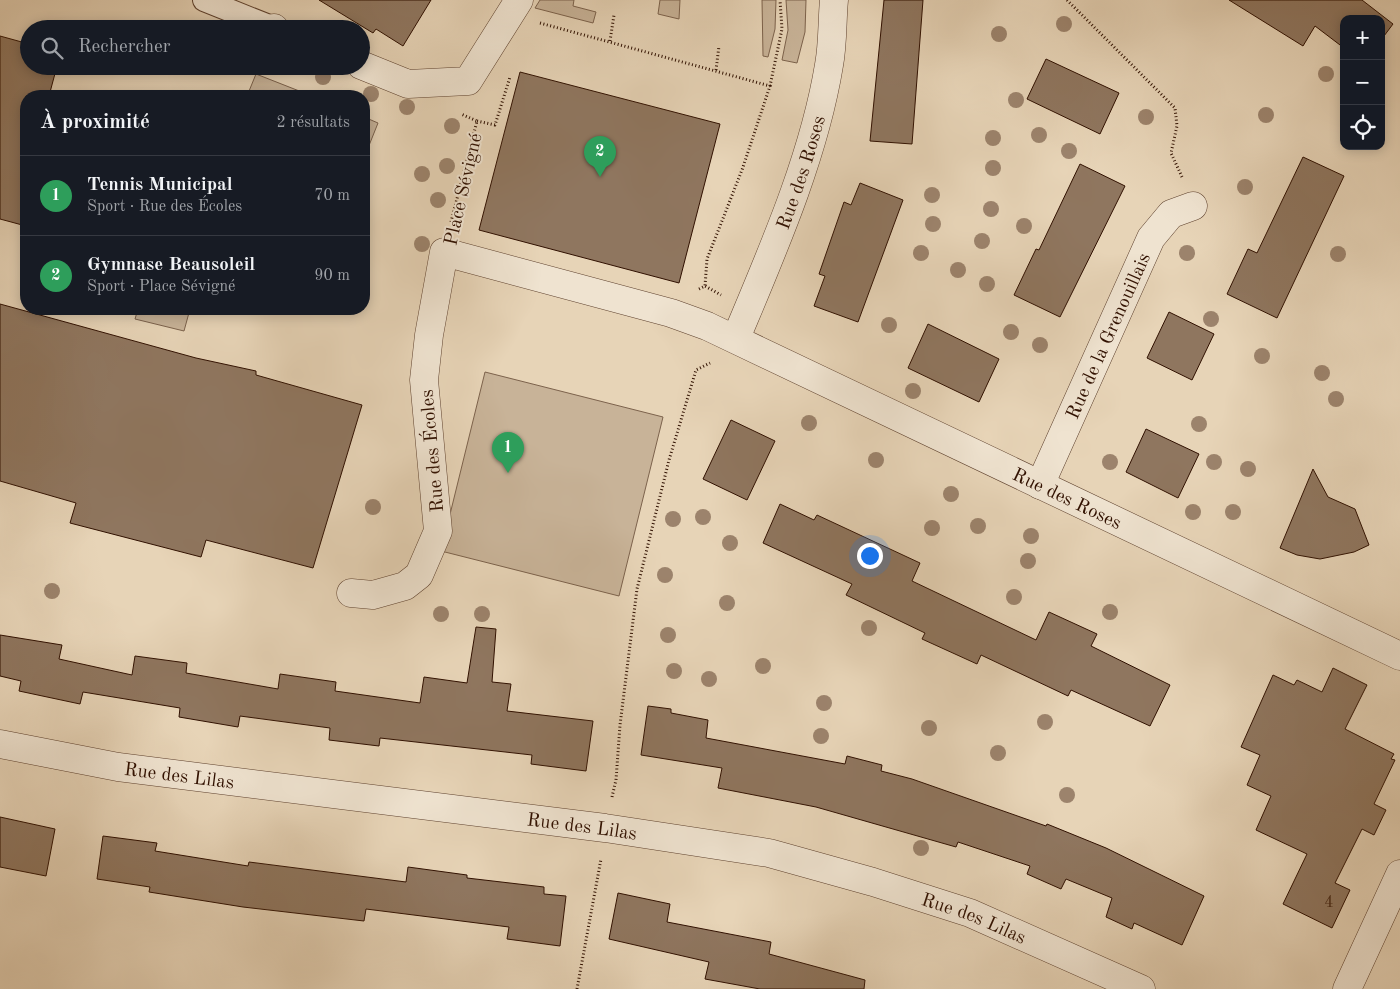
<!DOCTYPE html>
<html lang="fr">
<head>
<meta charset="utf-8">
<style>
	:root { --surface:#171b24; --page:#242831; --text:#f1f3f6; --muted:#9ea1a6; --line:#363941; --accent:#c59692 }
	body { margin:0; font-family:"Old Standard TT",serif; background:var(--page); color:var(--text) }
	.controls { position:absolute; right:15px; top:15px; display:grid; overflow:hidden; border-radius:10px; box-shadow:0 2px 12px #0003 }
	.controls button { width:45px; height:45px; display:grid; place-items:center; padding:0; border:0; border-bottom:1px solid var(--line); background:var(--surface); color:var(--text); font:25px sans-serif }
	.you { position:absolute; left:869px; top:555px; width:18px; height:18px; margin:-12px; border:4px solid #fff; border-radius:50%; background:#1a73e8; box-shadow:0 0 0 8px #1a73e833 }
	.badge { display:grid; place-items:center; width:32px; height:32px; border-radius:50%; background:var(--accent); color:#fff; font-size:16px; font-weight:700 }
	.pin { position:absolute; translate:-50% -41px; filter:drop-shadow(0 1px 2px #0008) }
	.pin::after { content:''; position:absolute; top:26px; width:18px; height:15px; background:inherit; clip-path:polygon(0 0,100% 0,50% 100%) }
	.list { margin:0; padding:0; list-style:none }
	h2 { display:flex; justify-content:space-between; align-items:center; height:65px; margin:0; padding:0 20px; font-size:21px }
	h2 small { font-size:16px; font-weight:400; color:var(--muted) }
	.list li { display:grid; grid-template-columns:32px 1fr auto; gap:15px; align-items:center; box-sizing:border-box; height:80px; padding:0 20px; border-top:1px solid var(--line) }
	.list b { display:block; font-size:19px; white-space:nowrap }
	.list p { margin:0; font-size:16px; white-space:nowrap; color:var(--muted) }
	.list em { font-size:16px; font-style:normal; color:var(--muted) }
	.icon { flex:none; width:28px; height:28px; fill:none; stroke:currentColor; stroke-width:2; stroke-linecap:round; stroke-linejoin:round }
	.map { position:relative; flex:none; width:1400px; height:989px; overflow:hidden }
	.search { position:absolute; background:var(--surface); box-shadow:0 2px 12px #0003; left:20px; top:20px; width:350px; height:55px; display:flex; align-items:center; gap:12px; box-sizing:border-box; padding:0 18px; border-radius:28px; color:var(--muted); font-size:19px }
	.panel { position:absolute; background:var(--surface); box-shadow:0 2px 12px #0003; left:20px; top:90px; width:350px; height:225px; border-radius:20px }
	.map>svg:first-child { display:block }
</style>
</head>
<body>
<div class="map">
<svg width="1400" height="989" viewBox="0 0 1400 989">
	<rect width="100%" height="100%" fill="#e7d4b7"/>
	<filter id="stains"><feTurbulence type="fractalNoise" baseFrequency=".004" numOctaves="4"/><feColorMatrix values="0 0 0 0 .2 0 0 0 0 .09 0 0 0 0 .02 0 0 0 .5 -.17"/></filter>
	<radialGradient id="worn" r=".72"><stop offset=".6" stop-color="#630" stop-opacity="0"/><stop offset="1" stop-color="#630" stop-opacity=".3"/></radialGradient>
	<g fill="#c8b398" stroke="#7c624c">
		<path d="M540,0H574L573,6L596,12L593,23L535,8Z"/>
		<path d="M660,0H680L679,19L658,14Z"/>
		<path d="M762,0H776L775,29L768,57L763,56Z"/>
		<path d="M786,0H806L805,32L797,63L782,60L788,30Z"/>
		<path d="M256,74L312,96H247Z"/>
		<path d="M364,117L378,123L364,158Z"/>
		<path d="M138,309H190L184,331L135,319Z"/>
		<path d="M485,372L663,417L619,596L441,551Z"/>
	</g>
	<g fill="#8f765f" stroke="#301000">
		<path d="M319,0H431L403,46L376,29L373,33Z"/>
		<path d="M884,0H923L912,144L870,141Z"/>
		<path d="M1229,0H1362L1393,24L1381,40V19H1344V48L1315,26L1303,46Z"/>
		<path d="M0,36L29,44V66H57L49,96H26V226L0,219Z"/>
		<path d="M1046,59L1119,93L1100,134L1027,99Z"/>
		<path d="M520,72L720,124L679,283L479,230Z"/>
		<path d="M1303,157L1344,176L1277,318L1227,294L1248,249L1257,253Z"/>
		<path d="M1080,164L1125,186L1060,317L1014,295L1036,249L1039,250Z"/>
		<path d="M860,183L903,200L858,322L814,306L825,276L819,274L844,202L851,205Z"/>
		<path d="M0,304L196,358L256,371V375L362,405L313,568L206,540L201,557L70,523L76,503L0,481Z"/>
		<path d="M1169,312L1214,334L1192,380L1147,358Z"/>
		<path d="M928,324L999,359L979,402L908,368Z"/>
		<path d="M731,420L775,441L747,500L703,479Z"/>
		<path d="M1146,429L1199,454L1178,498L1126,472Z"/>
		<path d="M1313,469L1328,497L1355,509L1369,545L1354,552L1320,559L1297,555L1280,548Z"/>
		<path d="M780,504L814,520L817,515L920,563L912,581L1036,640L1049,612L1097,634L1091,646L1170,685L1150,726L1071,690L1068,696L981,655L977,664L922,639L925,633L846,595L852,584L763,543Z"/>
		<path d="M476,627L496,629L492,682L511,684L507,711L593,721L586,771L531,764L532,755L380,738L379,746L329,740L330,728L240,716L238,727L179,717L180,708L83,692L80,704L19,691L21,681L0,676V635L62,645L59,659L132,675L135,656L187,663L186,673L278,689L280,674L336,682L335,691L420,703L424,677L467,683Z"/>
		<path d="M1333,668L1367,685L1345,729L1394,754L1391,759L1395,760L1374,804L1386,810L1374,835L1362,829L1335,883L1350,890L1332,928L1283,904L1307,854L1256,830L1271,796L1247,785L1260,755L1241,747L1273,675L1294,685L1297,680L1322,692Z"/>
		<path d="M648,706L671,709V713L708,720L706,738L845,764L847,756L882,765L881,771L912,779L1046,826L1047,824L1106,848L1204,896L1182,945L1134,923L1132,929L1106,917L1112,898L1066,879L1061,889L1027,874L1030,866L958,842L956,847L816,807L718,788L722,768L641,755Z"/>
		<path d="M0,817L55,829L46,876L0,867Z"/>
		<path d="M103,836L157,843L155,851L248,866L249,862L406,882L408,867L467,875V878L544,887V894L566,896L560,946L507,939L509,927L366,909L364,921L243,907L149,892L150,887L97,879Z"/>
		<path d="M618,893L670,904L667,922L771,942L769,954L865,980L864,989H760L705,979L709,962L609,939Z"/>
	</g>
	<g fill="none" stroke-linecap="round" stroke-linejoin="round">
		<defs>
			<path id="pedestrian" d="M204,0L274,28"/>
			<g id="minor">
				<path d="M274,28L275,29"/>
				<path d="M361,65L408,84L468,81L519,0"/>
				<path id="s1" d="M736,338C772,252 814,157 829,65C833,44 832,21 834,0"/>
				<path id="s2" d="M1040,485L1151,238L1171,214L1193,206"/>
				<path id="s3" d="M351,593L373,595L405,586L419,575L438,531L424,380L429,335L444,252L671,313L707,326L1400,656"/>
				<path id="s4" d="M0,744L118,767L605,828L769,853L873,882L970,913L1141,989"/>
				<path d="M1347,989L1400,874"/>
			</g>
		</defs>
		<use href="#pedestrian" stroke="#5e412e" stroke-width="24"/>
		<use href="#minor" stroke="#5e412e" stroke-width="29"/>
		<g stroke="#301000" stroke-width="3" stroke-dasharray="1 2.5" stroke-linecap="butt">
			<path d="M1067,0L1175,108L1177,126L1171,153L1182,177"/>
			<path d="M540,23L770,86L742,170L707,259L705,286"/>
			<path d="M610,41L614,15"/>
			<path d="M716,70L719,46"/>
			<path d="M770,86L782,29L780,0"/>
			<path d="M477,121L495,125L510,77"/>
			<path d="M451,222L477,121L461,114"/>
			<path d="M699,289L705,286L721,295"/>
			<path d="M612,797L616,780L620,725L637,589L669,460L696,370L710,363"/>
			<path d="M577,989L601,859"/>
		</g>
		<use href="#pedestrian" stroke="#efe3d0" stroke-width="22"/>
		<use href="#minor" stroke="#efe3d0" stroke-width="28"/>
	</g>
	<g fill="#9c836c">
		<circle cx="1064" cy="24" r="8"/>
		<circle cx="999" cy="34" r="8"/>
		<circle cx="1326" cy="74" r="8"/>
		<circle cx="323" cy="77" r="8"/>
		<circle cx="371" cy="94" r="8"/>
		<circle cx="1016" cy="100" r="8"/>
		<circle cx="407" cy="107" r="8"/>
		<circle cx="1266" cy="115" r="8"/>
		<circle cx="1146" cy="117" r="8"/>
		<circle cx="452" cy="126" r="8"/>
		<circle cx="1039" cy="135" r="8"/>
		<circle cx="993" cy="138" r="8"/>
		<circle cx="1069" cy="151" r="8"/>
		<circle cx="447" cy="166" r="8"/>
		<circle cx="993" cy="168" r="8"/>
		<circle cx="422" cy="174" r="8"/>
		<circle cx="1245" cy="187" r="8"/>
		<circle cx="932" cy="195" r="8"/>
		<circle cx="438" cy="200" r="8"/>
		<circle cx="991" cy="209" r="8"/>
		<circle cx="933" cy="224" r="8"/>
		<circle cx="1024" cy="226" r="8"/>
		<circle cx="982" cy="241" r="8"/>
		<circle cx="422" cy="244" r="8"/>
		<circle cx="921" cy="253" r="8"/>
		<circle cx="1187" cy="253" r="8"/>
		<circle cx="1338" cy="254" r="8"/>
		<circle cx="958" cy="270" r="8"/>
		<circle cx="987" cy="284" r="8"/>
		<circle cx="1211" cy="319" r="8"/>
		<circle cx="889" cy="325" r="8"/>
		<circle cx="1011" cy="332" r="8"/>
		<circle cx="1040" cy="345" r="8"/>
		<circle cx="1262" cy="356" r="8"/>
		<circle cx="1322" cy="373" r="8"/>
		<circle cx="913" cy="391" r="8"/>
		<circle cx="1336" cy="399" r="8"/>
		<circle cx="809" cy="423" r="8"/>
		<circle cx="1199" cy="424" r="8"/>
		<circle cx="876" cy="460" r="8"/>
		<circle cx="1110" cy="462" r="8"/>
		<circle cx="1214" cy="462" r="8"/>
		<circle cx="1248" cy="469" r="8"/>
		<circle cx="951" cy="494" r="8"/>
		<circle cx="373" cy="507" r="8"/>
		<circle cx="1193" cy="512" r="8"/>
		<circle cx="1233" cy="512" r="8"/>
		<circle cx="703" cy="517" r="8"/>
		<circle cx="673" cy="519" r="8"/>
		<circle cx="978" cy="526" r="8"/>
		<circle cx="932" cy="528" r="8"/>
		<circle cx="1031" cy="536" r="8"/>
		<circle cx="730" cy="543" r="8"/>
		<circle cx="1028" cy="561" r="8"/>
		<circle cx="665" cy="575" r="8"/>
		<circle cx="52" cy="591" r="8"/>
		<circle cx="1014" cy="597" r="8"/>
		<circle cx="727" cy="603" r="8"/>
		<circle cx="1110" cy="612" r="8"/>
		<circle cx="441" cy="614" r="8"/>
		<circle cx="482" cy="614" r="8"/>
		<circle cx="869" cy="628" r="8"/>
		<circle cx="668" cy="635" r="8"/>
		<circle cx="763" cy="666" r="8"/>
		<circle cx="674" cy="671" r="8"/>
		<circle cx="709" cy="679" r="8"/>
		<circle cx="824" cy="703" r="8"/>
		<circle cx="1045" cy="722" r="8"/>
		<circle cx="929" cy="728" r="8"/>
		<circle cx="821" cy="736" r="8"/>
		<circle cx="998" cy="753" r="8"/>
		<circle cx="1067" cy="795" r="8"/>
		<circle cx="921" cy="848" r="8"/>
	</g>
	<g text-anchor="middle" stroke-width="4" stroke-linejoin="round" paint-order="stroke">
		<g font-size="16" fill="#482a18">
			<text x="1329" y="907">4</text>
		</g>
		<g font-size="19" fill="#301000" stroke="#efe3d0">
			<text dy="7" stroke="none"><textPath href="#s1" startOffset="178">Rue des Roses</textPath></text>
			<text transform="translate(462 189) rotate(-77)" y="7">Place Sévigné</text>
			<text dy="7" stroke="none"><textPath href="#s2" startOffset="164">Rue de la Grenouillais</textPath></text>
			<text transform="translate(431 451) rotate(-95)" y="7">Rue des Écoles</text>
			<text dy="7" stroke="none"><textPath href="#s3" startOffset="1075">Rue des Roses</textPath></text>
			<text dy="7" stroke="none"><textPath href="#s4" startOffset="182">Rue des Lilas</textPath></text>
			<text dy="7" stroke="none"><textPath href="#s4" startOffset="588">Rue des Lilas</textPath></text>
			<text dy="7" stroke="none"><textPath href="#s4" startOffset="992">Rue des Lilas</textPath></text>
		</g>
	</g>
	<rect width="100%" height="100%" filter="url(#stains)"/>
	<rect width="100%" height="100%" fill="url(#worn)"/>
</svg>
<div class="controls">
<button>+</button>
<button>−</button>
<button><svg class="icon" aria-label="locate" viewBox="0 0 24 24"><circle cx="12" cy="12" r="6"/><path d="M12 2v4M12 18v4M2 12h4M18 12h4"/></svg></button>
</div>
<div class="you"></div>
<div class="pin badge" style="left:508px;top:473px;background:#2e9e5b">1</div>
<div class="pin badge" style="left:600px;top:177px;background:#2e9e5b">2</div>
<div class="search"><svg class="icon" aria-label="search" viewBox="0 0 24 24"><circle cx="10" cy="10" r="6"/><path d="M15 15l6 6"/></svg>Rechercher</div>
<section class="panel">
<h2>À proximité<small>2 résultats</small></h2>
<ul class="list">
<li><span class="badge" style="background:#2e9e5b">1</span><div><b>Tennis Municipal</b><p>Sport · Rue des Écoles</p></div><em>70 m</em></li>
<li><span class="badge" style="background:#2e9e5b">2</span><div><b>Gymnase Beausoleil</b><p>Sport · Place Sévigné</p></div><em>90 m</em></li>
</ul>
</section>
</div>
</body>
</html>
